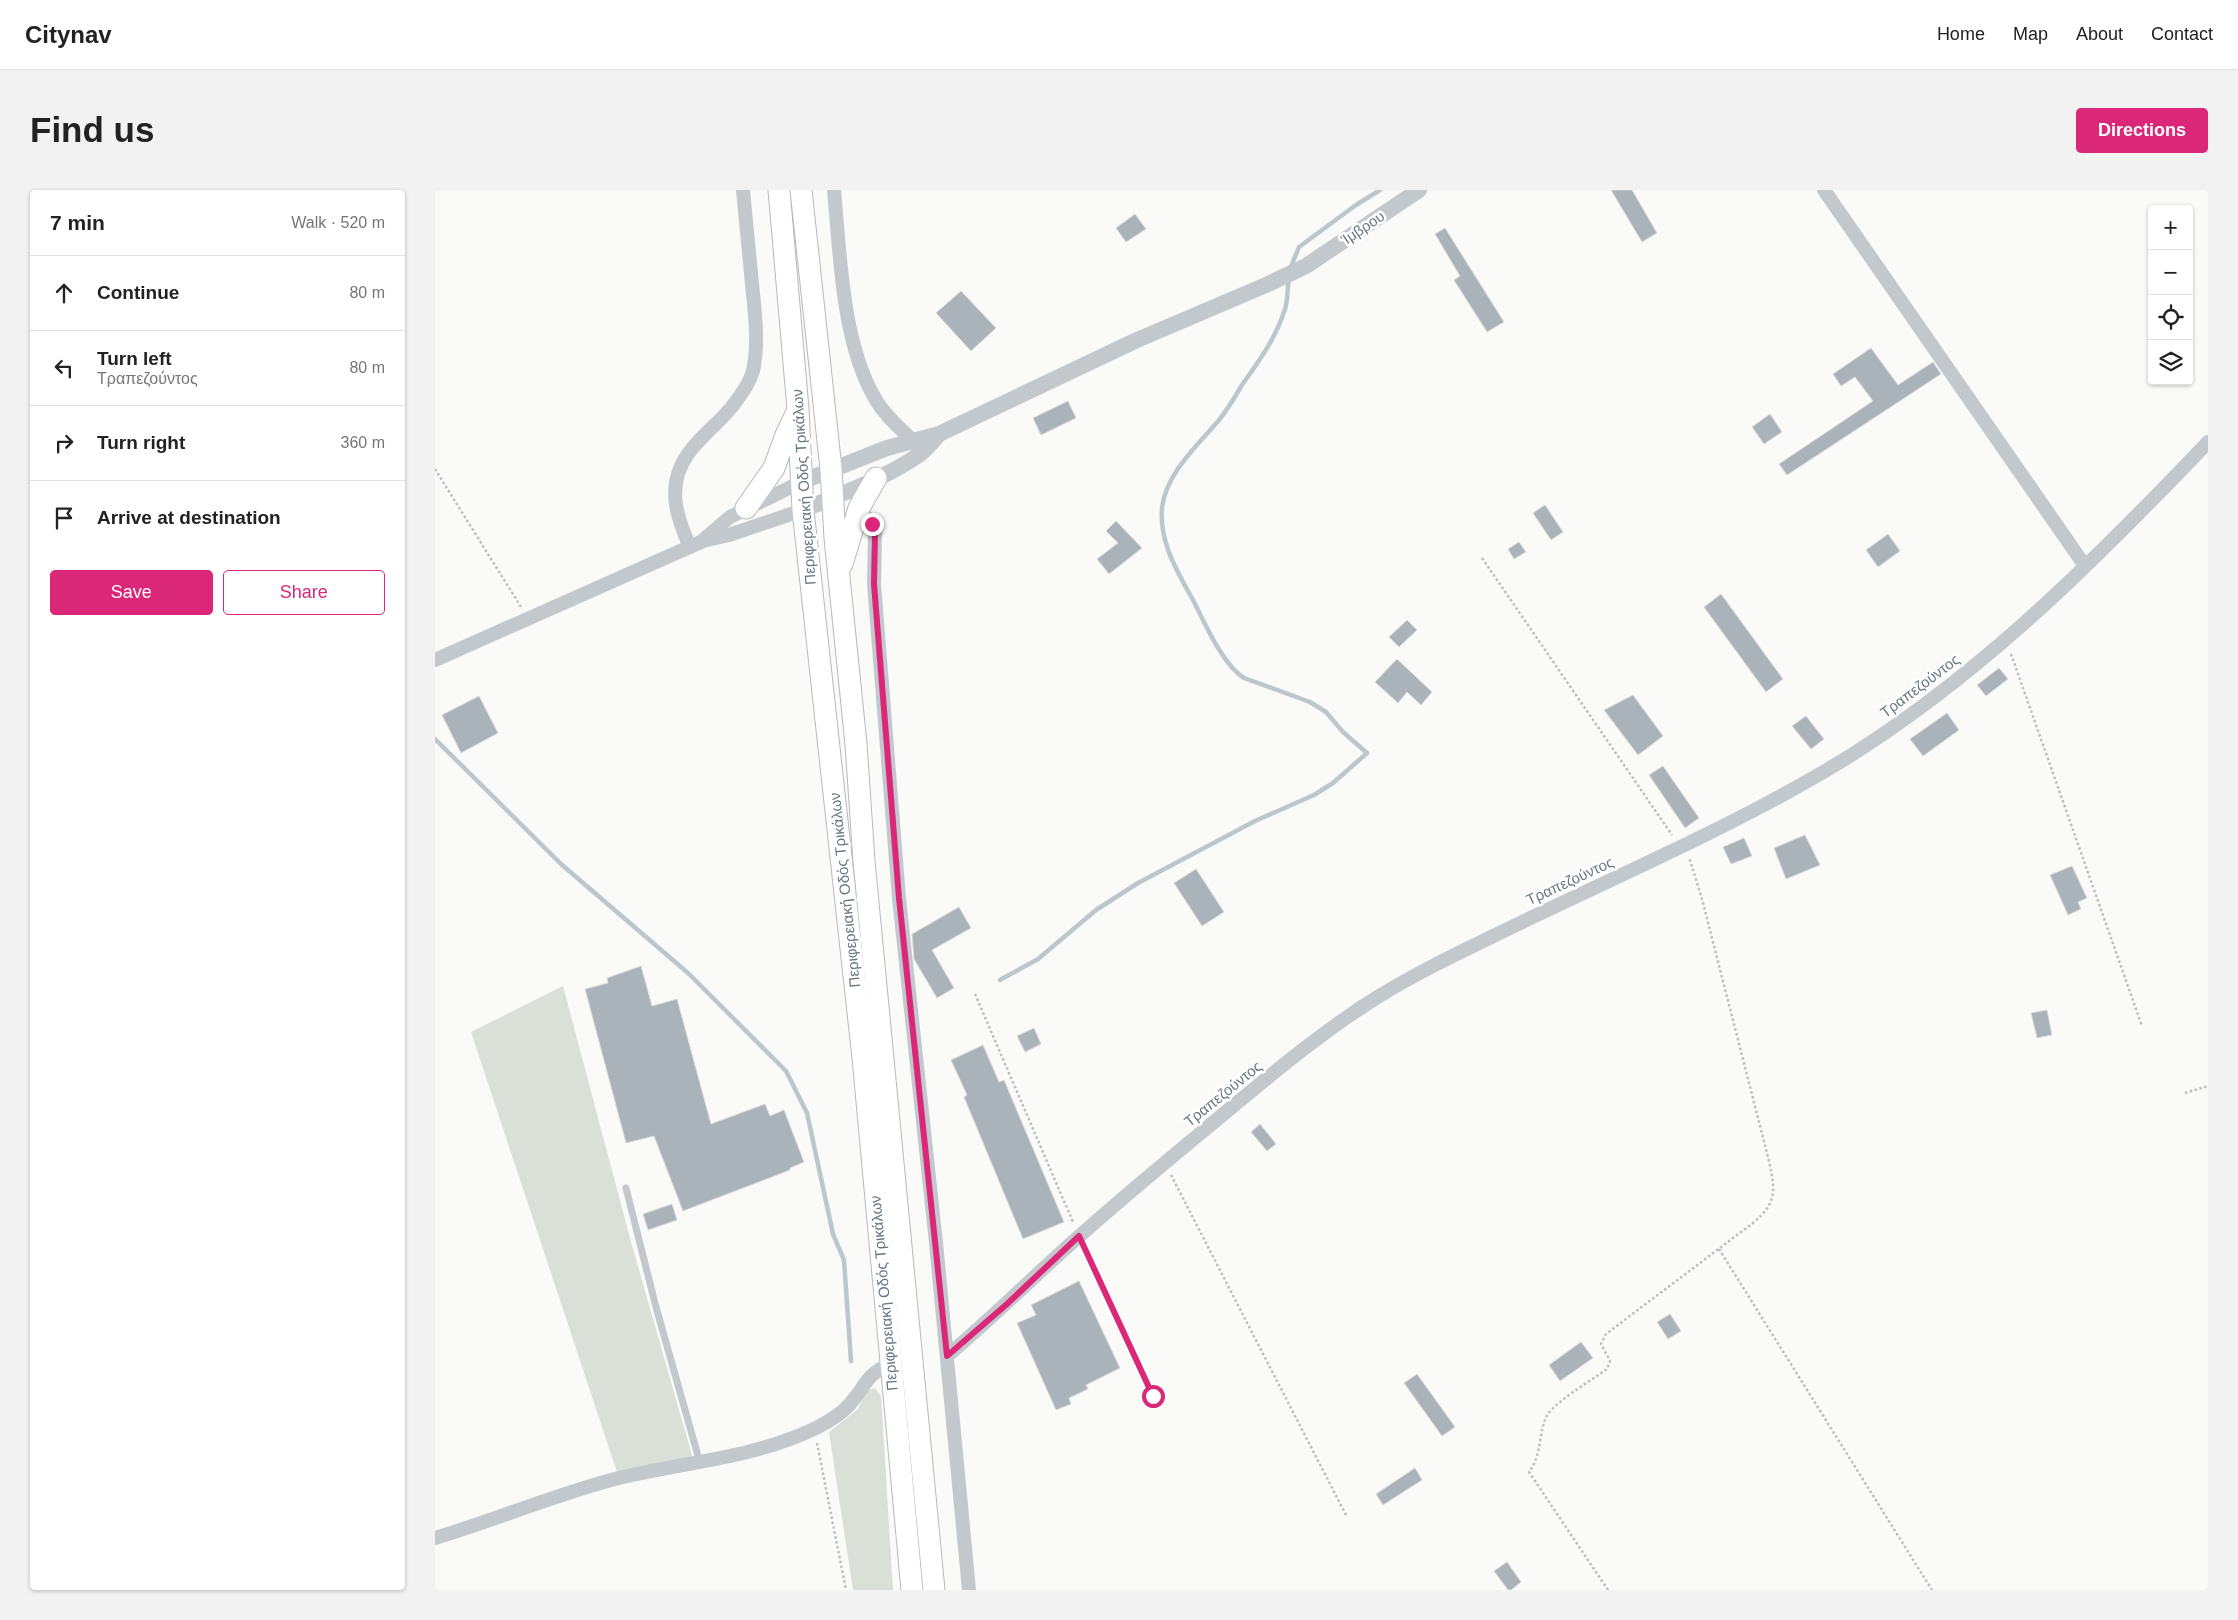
<!DOCTYPE html>
<html lang="en">
<head>
<meta charset="utf-8">
<style>
	:root { --surface:#fff; --page:#f2f2f2; --text:#222; --muted:#767676; --line:#e0e0e0; --accent:#db2777 }
	body { margin:0; font-family:Helvetica,sans-serif; background:var(--page); color:var(--text) }
	.controls { position:absolute; right:15px; top:15px; display:grid; overflow:hidden; border-radius:5px; box-shadow:0 1px 4px #0004 }
	.controls button { width:45px; height:45px; display:grid; place-items:center; padding:0; border:0; border-bottom:1px solid var(--line); background:var(--surface); color:var(--text); font:25px sans-serif }
	.stop { position:absolute; width:15px; height:15px; margin:-11px; border:4px solid #db2777; border-radius:50%; background:#fff }
	.stop.end { background:#db2777; border-color:#fff; box-shadow:0 1px 5px #0008 }
	.list { margin:0; padding:0; list-style:none }
	h2 { display:flex; justify-content:space-between; align-items:center; height:65px; margin:0; padding:0 20px; font-size:21px }
	h2 small { font-size:16px; font-weight:400; color:var(--muted) }
	.list li { display:grid; grid-template-columns:32px 1fr auto; gap:15px; align-items:center; box-sizing:border-box; height:75px; padding:0 20px; border-top:1px solid var(--line) }
	.list b { display:block; font-size:19px; white-space:nowrap }
	.list p { margin:0; font-size:16px; white-space:nowrap; color:var(--muted) }
	.list em { font-size:16px; font-style:normal; color:var(--muted) }
	.actions { display:flex; gap:10px; padding:15px 20px }
	.actions a { flex:1; padding:11px 0; border:1px solid var(--accent); border-radius:5px; text-align:center; font-size:18px; color:var(--accent) }
	.actions .main { background:var(--accent); color:#fff }
	.icon { flex:none; width:28px; height:28px; fill:none; stroke:currentColor; stroke-width:2; stroke-linecap:round; stroke-linejoin:round }
	.map { position:relative; flex:none; width:1773px; height:1400px; overflow:hidden; border-radius:5px }
	header { display:flex; align-items:center; gap:30px; box-sizing:border-box; height:70px; padding:0 25px; background:var(--surface); border-bottom:1px solid var(--line) }
	header strong { font-size:24px }
	nav { display:flex; gap:28px; margin-inline-start:auto; font-size:18px }
	.intro { display:flex; align-items:center; justify-content:space-between; box-sizing:border-box; height:120px; padding:0 30px }
	h1 { margin:0; font-size:35px }
	.button { padding:12px 22px; border-radius:5px; background:var(--accent); color:#fff; font-size:18px; font-weight:700 }
	main { display:flex; gap:30px; padding:0 30px }
	aside { flex:1; background:var(--surface); border-radius:5px; box-shadow:0 1px 4px #0004 }
	.map>svg:first-child { display:block }
</style>
</head>
<body>
<header>
<strong>Citynav</strong>
<nav><a>Home</a><a>Map</a><a>About</a><a>Contact</a></nav>
</header>
<div class="intro"><h1>Find us</h1><a class="button">Directions</a></div>
<main>
<aside>
<h2>7 min<small>Walk · 520 m</small></h2>
<ul class="list">
<li><svg class="icon" aria-label="ahead" viewBox="0 0 24 24"><path d="M12 20V5M6 11l6-6 6 6"/></svg><div><b>Continue</b></div><em>80 m</em></li>
<li><svg class="icon" aria-label="left" viewBox="0 0 24 24"><path d="M17 20v-9H6M10 6l-5 5 5 5"/></svg><div><b>Turn left</b><p>Τραπεζούντος</p></div><em>80 m</em></li>
<li><svg class="icon" aria-label="right" viewBox="0 0 24 24"><path d="M7 20v-9h11M14 6l5 5-5 5"/></svg><div><b>Turn right</b></div><em>360 m</em></li>
<li><svg class="icon" aria-label="arrive" viewBox="0 0 24 24"><path d="M6 21V4h12l-3 4 3 4H6"/></svg><div><b>Arrive at destination</b></div></li>
</ul>
<div class="actions"><a class="main">Save</a><a>Share</a></div>
</aside>
<div class="map">
<svg width="1773" height="1400" viewBox="0 0 1773 1400">
	<rect width="100%" height="100%" fill="#fafaf8"/>
	<g fill="#dadfd7">
		<path d="M128,796L196,1052L258,1269L182,1282L36,842Z"/>
		<path d="M440,1198L446,1206L458,1400H418L394,1242L423,1219L431,1201Z"/>
	</g>
	<g fill="none" stroke-linecap="round" stroke-linejoin="round">
		<g stroke="#bbc7cb" stroke-width="4.5">
			<path d="M855,79L864,57L921,15L945,0"/>
			<path d="M0,549L126,674L253,783L351,881L372,923L398,1044L409,1070L416,1171"/>
			<path d="M565,790L603,769L661,720L703,693L820,631L879,605L898,593L932,563L908,542L891,522L875,512L809,488C787,474 770,433 758,410C742,381 724,352 727,318C731,283 763,255 784,230C793,219 800,207 807,195C824,171 841,148 850,119C853,110 852,99 854,89"/>
		</g>
	</g>
	<g fill="#aab3b9" stroke="#dcdcda">
		<path d="M1176,0H1197L1222,43L1207,52Z"/>
		<path d="M700,24L711,39L691,52L681,38Z"/>
		<path d="M1010,38L1069,132L1052,142L1019,90L1025,86L1000,44Z"/>
		<path d="M526,101L561,138L536,161L501,123Z"/>
		<path d="M1436,158L1463,195L1498,172L1506,184L1352,285L1344,274L1438,211L1420,187L1406,196L1398,184Z"/>
		<path d="M633,211L641,228L606,245L598,228Z"/>
		<path d="M1335,224L1347,242L1329,254L1317,237Z"/>
		<path d="M1110,315L1128,342L1116,350L1098,323Z"/>
		<path d="M681,331L707,358L674,384L662,369L683,353L671,341Z"/>
		<path d="M1453,344L1465,361L1443,377L1431,360Z"/>
		<path d="M1084,352L1091,362L1079,369L1073,359Z"/>
		<path d="M1286,404L1348,489L1331,502L1269,417Z"/>
		<path d="M972,430L982,440L964,457L954,447Z"/>
		<path d="M962,469L997,502L986,515L972,502L963,513L940,492Z"/>
		<path d="M1564,478L1573,489L1551,506L1542,495Z"/>
		<path d="M1198,505L1228,546L1203,565L1169,520Z"/>
		<path d="M44,506L63,543L26,563L7,525Z"/>
		<path d="M1512,523L1524,540L1488,566L1475,549Z"/>
		<path d="M1371,526L1389,549L1376,559L1357,536Z"/>
		<path d="M1228,576L1264,628L1250,638L1214,585Z"/>
		<path d="M1370,645L1385,675L1351,689L1339,658Z"/>
		<path d="M1309,648L1317,666L1296,674L1288,657Z"/>
		<path d="M1637,676L1652,708L1643,712L1646,719L1633,725L1615,685Z"/>
		<path d="M761,679L789,722L767,736L739,693Z"/>
		<path d="M524,717L536,738L497,760L519,798L502,808L479,769L477,744Z"/>
		<path d="M206,776L217,816L242,809L276,934L330,914L335,926L349,920L369,972L355,978V980L248,1021L219,946L191,953L150,799L173,793L172,788Z"/>
		<path d="M1612,820L1617,845L1602,848L1596,823Z"/>
		<path d="M599,838L606,854L590,862L582,846Z"/>
		<path d="M548,855L564,892L569,890L629,1032L588,1049L529,907L532,905L516,870Z"/>
		<path d="M825,934L841,954L832,961L816,942Z"/>
		<path d="M237,1014L242,1030L213,1040L208,1024Z"/>
		<path d="M644,1091L685,1178L651,1195L653,1199L634,1208L636,1214L621,1220L582,1133L601,1125L596,1115Z"/>
		<path d="M1235,1124L1246,1141L1233,1149L1222,1132Z"/>
		<path d="M1146,1152L1158,1168L1125,1191L1114,1175Z"/>
		<path d="M982,1184L1020,1237L1007,1246L969,1193Z"/>
		<path d="M980,1278L987,1290L948,1315L941,1304Z"/>
		<path d="M1072,1372L1086,1392L1076,1400H1073L1059,1381Z"/>
	</g>
	<g fill="none" stroke-linecap="round" stroke-linejoin="round">
		<defs>
			<g id="primary">
				<path d="M344,0L363,219L368,320L428,868L477,1400"/>
				<path d="M366,0L396,279L400,348L421,554L429,671L499,1400"/>
				<path d="M311,318L339,278L351,245L361,224"/>
				<path d="M407,374L424,318L441,288"/>
			</g>
		</defs>
		<use href="#primary" stroke="#b5babe" stroke-width="23"/>
		<g stroke="#bbbfc2" stroke-width="2.5" stroke-dasharray="2.5 2.5" stroke-linecap="butt">
			<path d="M0,279L86,417"/>
			<path d="M1047,368L1237,645"/>
			<path d="M1576,464L1707,836"/>
			<path d="M540,804L638,1032"/>
			<path d="M1750,903L1773,896"/>
			<path d="M736,985L912,1327"/>
			<path d="M1284,1059L1497,1400"/>
			<path d="M651,1060L718,1206"/>
			<path d="M382,1253L411,1400"/>
			<path d="M1173,1400L1094,1282C1108,1264 1103,1239 1113,1224C1123,1210 1157,1190 1172,1179L1175,1171L1166,1154L1171,1144L1318,1033C1343,1012 1340,1000 1334,971L1267,709L1254,667"/>
		</g>
		<path stroke="#c3c8cc" stroke-width="7" d="M191,998L221,1117L265,1273"/>
		<g stroke="#c3c8cc" stroke-width="14">
			<path d="M399,0C405,64 407,154 441,210C450,226 464,237 477,250"/>
			<path d="M1389,0L1650,376"/>
			<path d="M424,318L437,334L440,343L439,394L464,708L501,1053L534,1400"/>
			<path d="M268,350L295,327L366,292"/>
			<path d="M255,357C241,326 231,295 253,264C266,245 286,232 299,214C306,205 315,192 318,181C324,153 320,123 317,94C314,63 311,31 308,0"/>
			<path d="M0,470L268,351L294,345L368,320"/>
			<path d="M512,1166C556,1129 597,1088 640,1050C691,1004 744,961 797,917C843,879 890,840 941,808C986,780 1034,758 1081,735C1180,687 1282,643 1378,588C1529,502 1654,377 1773,252"/>
			<path d="M0,1348C60,1330 119,1305 180,1289C247,1272 317,1269 381,1238C393,1232 405,1225 414,1215C432,1195 429,1186 456,1173"/>
		</g>
		<g stroke="#c3c8cc" stroke-width="16">
			<path d="M366,292L452,258L504,244L702,150L831,95L871,76L984,0"/>
			<path d="M368,320C407,303 450,289 485,264C492,259 498,251 504,244"/>
		</g>
		<use href="#primary" stroke="#fff" stroke-width="21"/>
	</g>
	<g fill="none" stroke-linecap="round" stroke-linejoin="round">
		<path stroke="#db2777" stroke-width="6" d="M437,334L440,343L439,394L464,708L512,1166L572,1114L644,1046L718,1206"/>
	</g>
	<g text-anchor="middle" stroke-width="5" stroke-linejoin="round" paint-order="stroke">
		<g font-size="15" fill="#657683" stroke="#fff">
			<text transform="translate(928 38) rotate(-34)" y="5">Ίμβρου</text>
			<text transform="translate(369 297) rotate(-94)" y="5">Περιφερειακή Οδός Τρικάλων</text>
			<text transform="translate(1485 496) rotate(-37)" y="5">Τραπεζούντος</text>
			<text transform="translate(1135 691) rotate(-25)" y="5">Τραπεζούντος</text>
			<text transform="translate(410 700) rotate(-96)" y="5">Περιφερειακή Οδός Τρικάλων</text>
			<text transform="translate(788 904) rotate(-39)" y="5">Τραπεζούντος</text>
			<text transform="translate(449 1103) rotate(-95)" y="5">Περιφερειακή Οδός Τρικάλων</text>
		</g>
	</g>
</svg>
<div class="controls">
<button>+</button>
<button>−</button>
<button><svg class="icon" aria-label="locate" viewBox="0 0 24 24"><circle cx="12" cy="12" r="6"/><path d="M12 2v4M12 18v4M2 12h4M18 12h4"/></svg></button>
<button><svg class="icon" aria-label="layers" viewBox="0 0 24 24"><path d="M12 4l9 5-9 5-9-5zM3 14l9 5 9-5"/></svg></button>
</div>
<div class="stop" style="left:718px;top:1206px"></div>
<div class="stop end" style="left:437px;top:334px"></div>
</div>
</main>
</body>
</html>
